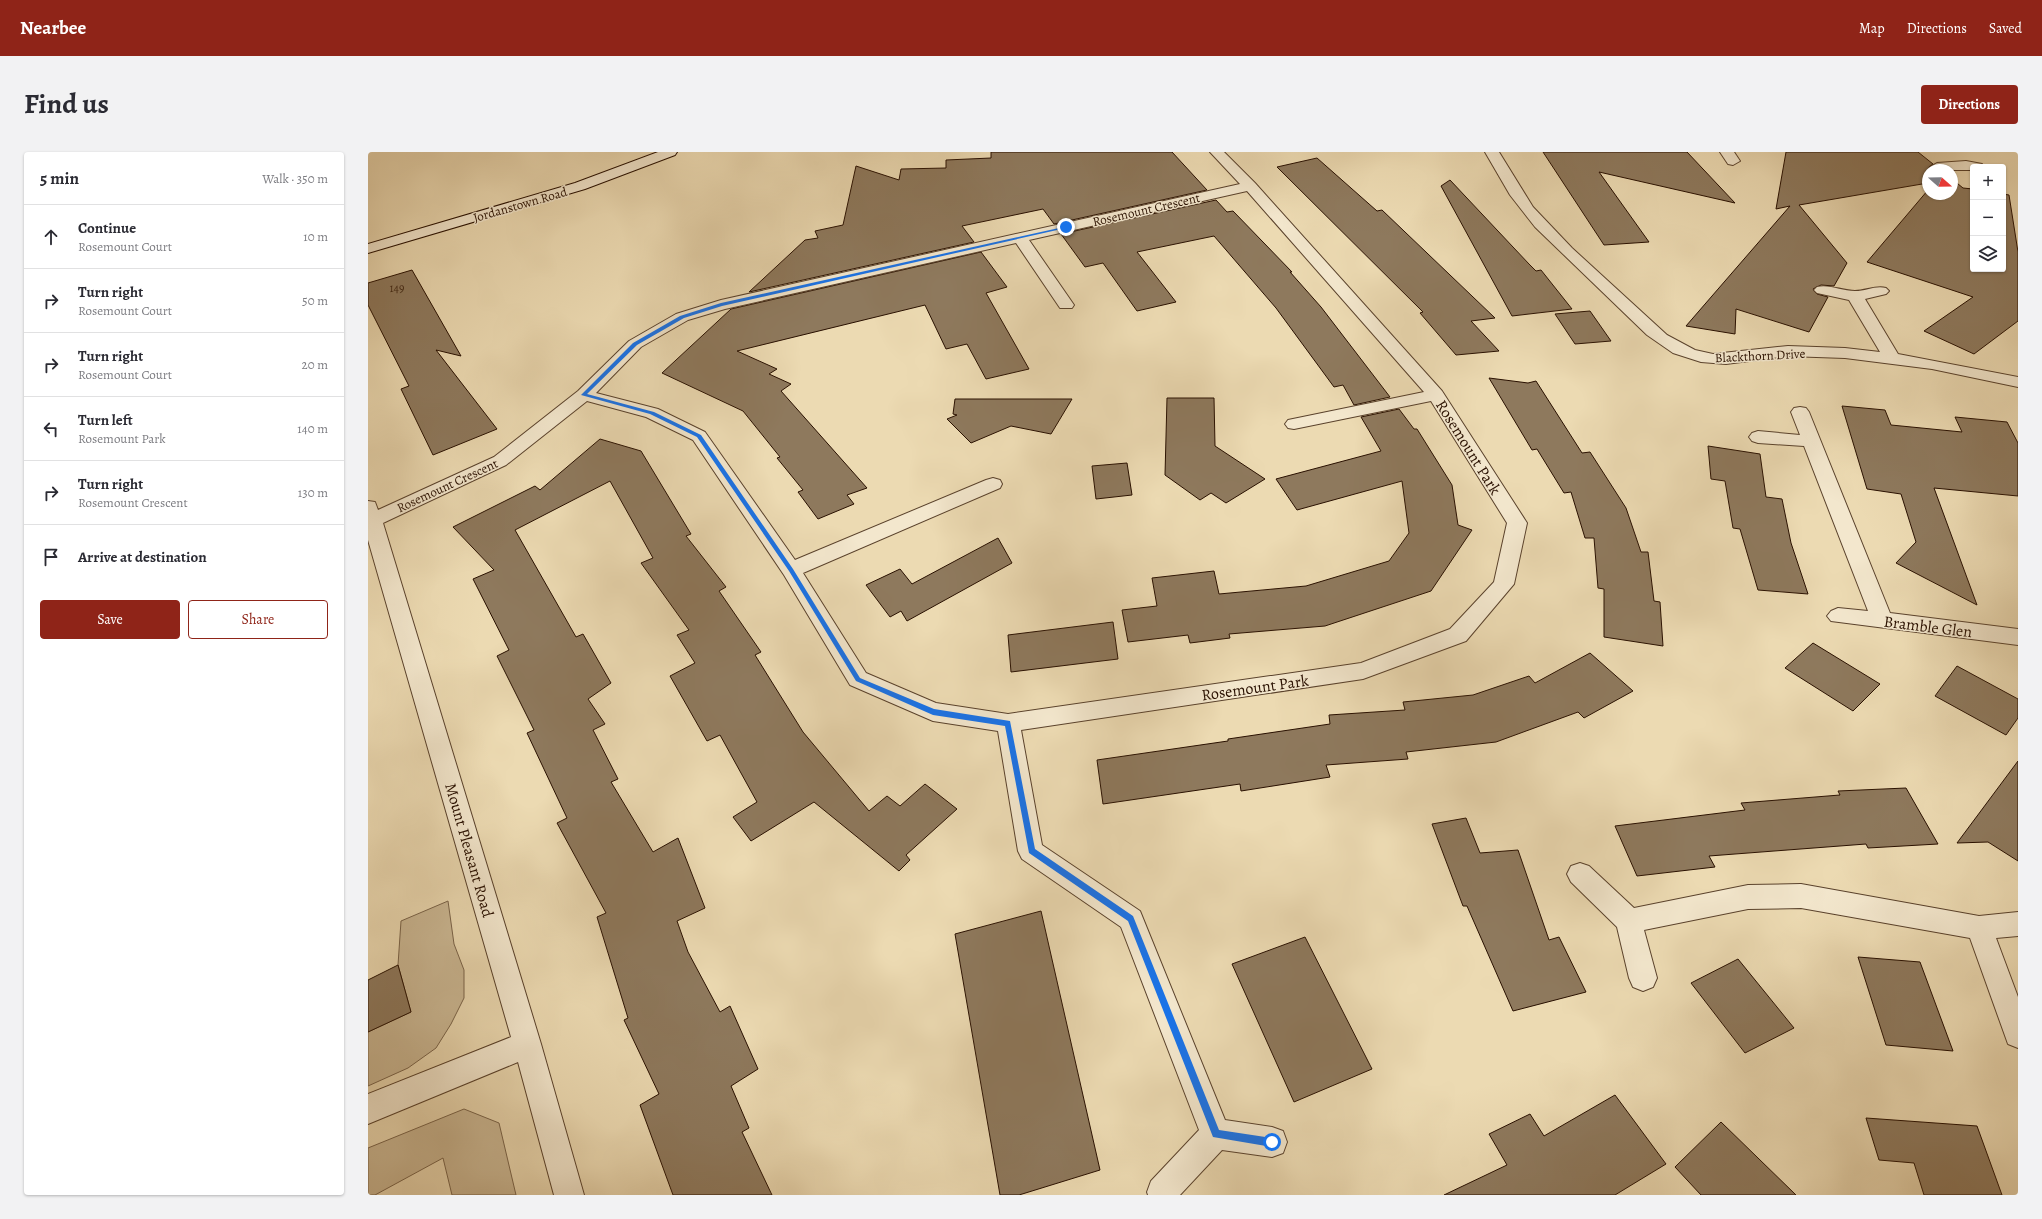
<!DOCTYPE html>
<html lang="en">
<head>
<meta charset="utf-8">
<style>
	:root { --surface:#fff; --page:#f2f2f3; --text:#2b2b33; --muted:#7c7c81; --line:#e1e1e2; --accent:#8f2418 }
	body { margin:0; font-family:Alegreya,serif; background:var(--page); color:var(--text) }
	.controls { position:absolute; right:12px; top:12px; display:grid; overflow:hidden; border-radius:4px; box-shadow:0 1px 3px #0004 }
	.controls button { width:36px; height:36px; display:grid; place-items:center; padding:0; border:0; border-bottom:1px solid var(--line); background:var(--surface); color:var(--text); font:20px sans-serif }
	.compass { position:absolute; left:1554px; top:12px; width:36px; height:36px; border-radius:50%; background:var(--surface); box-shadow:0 1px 3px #0004; rotate:110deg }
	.stop { position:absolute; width:12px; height:12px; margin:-9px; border:3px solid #1a73e8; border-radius:50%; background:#fff }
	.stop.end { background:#1a73e8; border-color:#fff; box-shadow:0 1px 4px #0008 }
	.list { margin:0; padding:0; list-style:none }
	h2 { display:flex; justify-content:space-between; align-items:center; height:52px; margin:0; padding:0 16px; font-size:17px }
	h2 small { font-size:13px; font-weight:400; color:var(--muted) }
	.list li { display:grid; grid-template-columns:26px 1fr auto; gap:12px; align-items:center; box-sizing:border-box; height:64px; padding:0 16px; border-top:1px solid var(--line) }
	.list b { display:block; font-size:15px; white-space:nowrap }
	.list p { margin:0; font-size:13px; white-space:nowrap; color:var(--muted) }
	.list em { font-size:13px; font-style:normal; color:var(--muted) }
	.actions { display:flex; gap:8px; padding:12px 16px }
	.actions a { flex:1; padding:9px 0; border:1px solid var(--accent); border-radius:4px; text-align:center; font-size:14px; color:var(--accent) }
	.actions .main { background:var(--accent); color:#fff }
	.icon { flex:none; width:22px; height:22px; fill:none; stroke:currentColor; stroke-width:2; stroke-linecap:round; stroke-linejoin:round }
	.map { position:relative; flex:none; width:1650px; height:1043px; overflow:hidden; border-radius:4px }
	header { display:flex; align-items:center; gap:24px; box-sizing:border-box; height:56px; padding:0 20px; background:var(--accent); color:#fff }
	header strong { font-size:19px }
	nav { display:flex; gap:22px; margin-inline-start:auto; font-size:14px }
	.intro { display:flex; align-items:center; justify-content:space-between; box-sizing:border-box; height:96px; padding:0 24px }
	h1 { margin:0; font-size:28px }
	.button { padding:10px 18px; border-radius:4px; background:var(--accent); color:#fff; font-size:14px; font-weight:700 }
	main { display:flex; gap:24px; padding:0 24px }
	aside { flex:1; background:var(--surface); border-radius:4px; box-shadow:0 1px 3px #0004 }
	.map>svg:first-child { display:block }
</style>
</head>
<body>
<header>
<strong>Nearbee</strong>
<nav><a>Map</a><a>Directions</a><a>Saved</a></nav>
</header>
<div class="intro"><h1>Find us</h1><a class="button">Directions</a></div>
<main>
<aside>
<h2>5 min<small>Walk · 350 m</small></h2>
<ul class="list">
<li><svg class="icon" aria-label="ahead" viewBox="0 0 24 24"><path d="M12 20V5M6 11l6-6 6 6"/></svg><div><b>Continue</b><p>Rosemount Court</p></div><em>10 m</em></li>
<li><svg class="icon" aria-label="right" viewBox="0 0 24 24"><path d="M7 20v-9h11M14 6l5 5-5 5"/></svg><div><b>Turn right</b><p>Rosemount Court</p></div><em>50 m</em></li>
<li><svg class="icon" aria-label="right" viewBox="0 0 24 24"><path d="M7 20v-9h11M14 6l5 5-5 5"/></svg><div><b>Turn right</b><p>Rosemount Court</p></div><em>20 m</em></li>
<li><svg class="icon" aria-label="left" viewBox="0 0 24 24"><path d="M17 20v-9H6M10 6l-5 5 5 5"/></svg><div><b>Turn left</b><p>Rosemount Park</p></div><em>140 m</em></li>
<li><svg class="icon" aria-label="right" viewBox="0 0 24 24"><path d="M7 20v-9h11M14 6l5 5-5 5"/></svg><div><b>Turn right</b><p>Rosemount Crescent</p></div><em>130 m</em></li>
<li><svg class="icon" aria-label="arrive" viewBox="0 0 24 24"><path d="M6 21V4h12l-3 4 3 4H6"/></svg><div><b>Arrive at destination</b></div></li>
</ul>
<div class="actions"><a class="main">Save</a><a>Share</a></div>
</aside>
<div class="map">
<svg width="1650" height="1043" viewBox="0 0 1650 1043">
	<rect width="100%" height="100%" fill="#ecdab2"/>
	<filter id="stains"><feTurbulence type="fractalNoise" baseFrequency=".005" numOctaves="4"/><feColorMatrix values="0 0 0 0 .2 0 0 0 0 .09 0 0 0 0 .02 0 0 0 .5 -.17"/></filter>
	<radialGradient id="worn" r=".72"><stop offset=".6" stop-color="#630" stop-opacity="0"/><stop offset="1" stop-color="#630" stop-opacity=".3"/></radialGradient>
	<g fill="#cbb894" stroke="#7a644a">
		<path d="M80,749L86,792L96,818V846L83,872L68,896L40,916L0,934V880L43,860L30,813L33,769Z"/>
		<path d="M96,957L131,971L148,1043H84L75,1006L7,1043H0V996Z"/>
	</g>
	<g fill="#8e795d" stroke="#291000">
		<path d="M623,0H804L839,38L686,72L675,57L594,74L606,90L381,140L437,88L450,86L447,79L475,73L488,14L531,28L533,17L578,16V8L623,6Z"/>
		<path d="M1175,0H1319L1367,51L1231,20L1281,90L1236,93Z"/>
		<path d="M1418,0H1550L1565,12L1561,15L1563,18H1560V31L1431,53L1479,111L1466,134L1453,133L1445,137L1449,142L1460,145L1441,180L1368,157L1367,182L1318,174L1422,54L1408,57Z"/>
		<path d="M949,6L1009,59L1014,58L1127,166L1103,169L1131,199L1088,203L1052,161L1055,160L909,15Z"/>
		<path d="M1584,27L1595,36L1605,37V117H1635V42L1641,43L1650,100V169L1606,202L1556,179L1605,145L1499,110L1560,38V42H1584Z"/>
		<path d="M1082,28L1161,112L1168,119L1173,118L1204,157L1144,164L1073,34Z"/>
		<path d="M848,48L859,60L865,59L924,120H922L953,155L1022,245L986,253L975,233L966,235L908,156L846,84L769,100L808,150L769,159L735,111L717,115L693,82Z"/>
		<path d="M613,100L639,135L618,141L661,217L618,227L599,192L578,197L557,153L369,199L409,217L401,222L423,232L413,239L499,336L479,343L486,352L450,367L430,340L435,338L409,306L412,305L375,259L294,221L363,157Z"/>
		<path d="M44,118L93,204L68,198L129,277L65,303L33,237L41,234L0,153V131Z"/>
		<path d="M1222,159L1243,189L1207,192L1187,162Z"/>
		<path d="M1121,226L1160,231L1168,229L1214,301L1222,300L1258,356L1273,400H1280L1286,449L1292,450L1295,494L1236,485V437L1230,436L1226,386H1217L1203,340L1196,341L1169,297L1164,298Z"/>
		<path d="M799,246H846L847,294L897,327L858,351L843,341L832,348L797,323Z"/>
		<path d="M587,247H704L683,282L643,274L603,291L579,267L589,263L585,262Z"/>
		<path d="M1474,254L1517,258L1523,273L1594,280L1587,265L1639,270L1650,291V344L1566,336L1609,453L1528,411L1548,390L1533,342L1499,337Z"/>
		<path d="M1031,257L1046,277H1049L1084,333L1090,373L1104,378L1063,439L957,474L861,482L862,486L822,491L820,483L760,490L754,458L789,454L784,426L846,419L851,442L938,434L1021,409L1041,381L1034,329L929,358L908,327L1013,299L993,265Z"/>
		<path d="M232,287L273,299L323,382L318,384L358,435L351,439L393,500L387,503L435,580L501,659L519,644L532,654L557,632L589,657L538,703L542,708L531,719L446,650L383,689L365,665L389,650L352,583L339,589L302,524L327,511L309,483L321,478L273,411L285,406L242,329L147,378L208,485L215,482L243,531L220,547L237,572L225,578L250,627L243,630L285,700L310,686L337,756L309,769L320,800L352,860L362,854L390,917L363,934L381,976L374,980L404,1043H305L272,953L291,942L256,868L260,866L229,765L238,761L189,671L199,666L159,581L166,578L129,504L141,498L105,427L126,418L85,375L167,334L172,338Z"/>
		<path d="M1340,294L1392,302L1398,345L1414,347L1423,391L1440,442L1390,438L1372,377L1365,376L1357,329L1343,327Z"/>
		<path d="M759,311L764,343L728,347L724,314Z"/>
		<path d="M630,386L644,411L539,469L533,459L522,465L498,433L532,417L544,432Z"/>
		<path d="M745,470L750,507L643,520L640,483Z"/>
		<path d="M1445,491L1512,532L1485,559L1417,516Z"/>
		<path d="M1222,501L1265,539L1216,566L1210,560L1128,590L1038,600L1040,607L958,613L962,625L873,639L872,632L735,652L729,608L860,589V587L962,572L961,563L1037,558L1035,550L1105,543L1161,524L1167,531Z"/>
		<path d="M1589,514L1650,547V566L1638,583L1567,544Z"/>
		<path d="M1650,609V709L1620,690L1589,691Z"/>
		<path d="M1538,636L1570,692L1500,696L1498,692L1341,704L1347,715L1269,724L1247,674L1377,658L1373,651L1472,643L1470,639Z"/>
		<path d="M1098,666L1112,701L1150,698L1181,788L1191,785L1218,840L1145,859L1099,754H1095L1064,672Z"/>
		<path d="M673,759L732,1018L651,1043H632L587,782Z"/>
		<path d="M937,785L1004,917L926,950L864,812Z"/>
		<path d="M1490,805L1552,810L1585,899L1518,893Z"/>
		<path d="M1370,807L1426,876L1377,901L1323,831Z"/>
		<path d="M30,813L43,860L0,880V828Z"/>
		<path d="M1247,943L1298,1012L1247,1043H1076L1139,1013L1121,982L1162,962L1176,984Z"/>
		<path d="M1498,966L1609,974L1634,1043H1556L1546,1011L1511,1008Z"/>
		<path d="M1353,970L1428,1043H1333L1307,1015Z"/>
	</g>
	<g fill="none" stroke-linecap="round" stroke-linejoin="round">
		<defs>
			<g id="street">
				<path d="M842,0H856L887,31L1074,239L1159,371L1146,432L1098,489L995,527L653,578L674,693L772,759L857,968L904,975L915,979L919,990L915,1001L904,1005L854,998L812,1043H780L779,1040L783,1029L831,978L753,775L654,707L650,699L630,579L565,569L482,533L416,423L325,288L278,265L219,249L138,313L15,371L173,892L216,1043H186L150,910L0,972V942L143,885L0,388V349L7,350L10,358L126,305L210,239L261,189L308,162L353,148L872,32ZM879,39L1056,240L920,268L917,272L920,276L926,277L1063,249L1139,371L1126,430L1082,477L993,511L640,562L568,551L498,521L435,421L632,336L634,332L632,328L625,326L618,328L427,408L337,280L290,257L228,241L273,195L320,168L357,157L648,91L692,156H704L706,153L661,88Z"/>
				<path d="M1117,0H1131L1165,55L1204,96L1299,183L1327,198L1345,202L1420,194L1477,196L1512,200L1481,148L1449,141L1446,138L1449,135C1461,132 1474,139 1487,139C1498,139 1508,133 1518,136L1521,139L1518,142L1497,147L1530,202L1650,225V235L1564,217L1477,206L1420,204L1358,212L1333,210L1305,201L1279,183L1167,75L1142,43Z"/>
				<path d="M1352,0H1366L1372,9L1365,13L1360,12Z"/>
				<path d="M1598,9L1614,12L1616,15H1605V18H1565L1562,15L1569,11Z"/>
				<path d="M1432,255L1438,256L1441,260L1522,461L1650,477V493L1463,469L1459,464L1463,459L1470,456L1500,459L1436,294L1390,291L1384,289L1381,285L1384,281L1390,279L1432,283L1423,260L1426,256Z"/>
				<path d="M1212,711L1221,714L1266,756L1380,733L1433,732L1611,764L1650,760V784L1628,786L1650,845V896L1640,892L1602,786L1433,756L1380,757L1276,778L1289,826L1285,835L1275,839L1265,835L1261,826L1249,775L1203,730L1199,722L1203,714Z"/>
			</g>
			<path id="secondary" d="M290,0H309L307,3L217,37L0,101V92L207,31Z"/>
		</defs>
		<use href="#street" stroke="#5a422c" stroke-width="2"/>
		<use href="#secondary" stroke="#291000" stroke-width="2"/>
		<use href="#street" fill="#f3e7cd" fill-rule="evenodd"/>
		<use href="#secondary" fill="#f3e7cd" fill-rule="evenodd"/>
	</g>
	<path fill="#1a73e8" d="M700,74L698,76L354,154L316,166L269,193L219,242L286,260L333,283L425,417L492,526L566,557L642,569L667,697L765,764L851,978L904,986L908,990L904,995L845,985L760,769L661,701L637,574L565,563L488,529L421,419L329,285L282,262L213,243L265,191L312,164L353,151Z"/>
	<g text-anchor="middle" stroke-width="3" stroke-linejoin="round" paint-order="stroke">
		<g font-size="12" fill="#422a17">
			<text x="29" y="140">149</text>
		</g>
		<g font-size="13" fill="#291000" stroke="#f3e7cd">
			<text transform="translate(152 52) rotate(-16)" y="5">Jordanstown Road</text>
			<text transform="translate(778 57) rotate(-13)" y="5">Rosemount Crescent</text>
			<text transform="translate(1392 203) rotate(-3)" y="5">Blackthorn Drive</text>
			<text transform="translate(79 333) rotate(-25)" y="5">Rosemount Crescent</text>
		</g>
		<g font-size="16" fill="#291000" stroke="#f3e7cd">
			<text transform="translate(1101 295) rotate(58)" y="6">Rosemount Park</text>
			<text transform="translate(1560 474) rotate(7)" y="6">Bramble Glen</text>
			<text transform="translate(887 535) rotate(-8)" y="6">Rosemount Park</text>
			<text transform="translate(102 698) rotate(74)" y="6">Mount Pleasant Road</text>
		</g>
	</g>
	<rect width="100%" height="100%" filter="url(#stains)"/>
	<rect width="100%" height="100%" fill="url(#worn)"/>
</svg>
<div class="controls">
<button>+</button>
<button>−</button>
<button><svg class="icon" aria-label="layers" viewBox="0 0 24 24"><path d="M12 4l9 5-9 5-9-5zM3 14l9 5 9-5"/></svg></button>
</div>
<svg class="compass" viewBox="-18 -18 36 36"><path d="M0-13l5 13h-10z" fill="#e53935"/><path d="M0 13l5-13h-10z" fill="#7c7c81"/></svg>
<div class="stop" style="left:904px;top:990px"></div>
<div class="stop end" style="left:698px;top:75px"></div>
</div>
</main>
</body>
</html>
